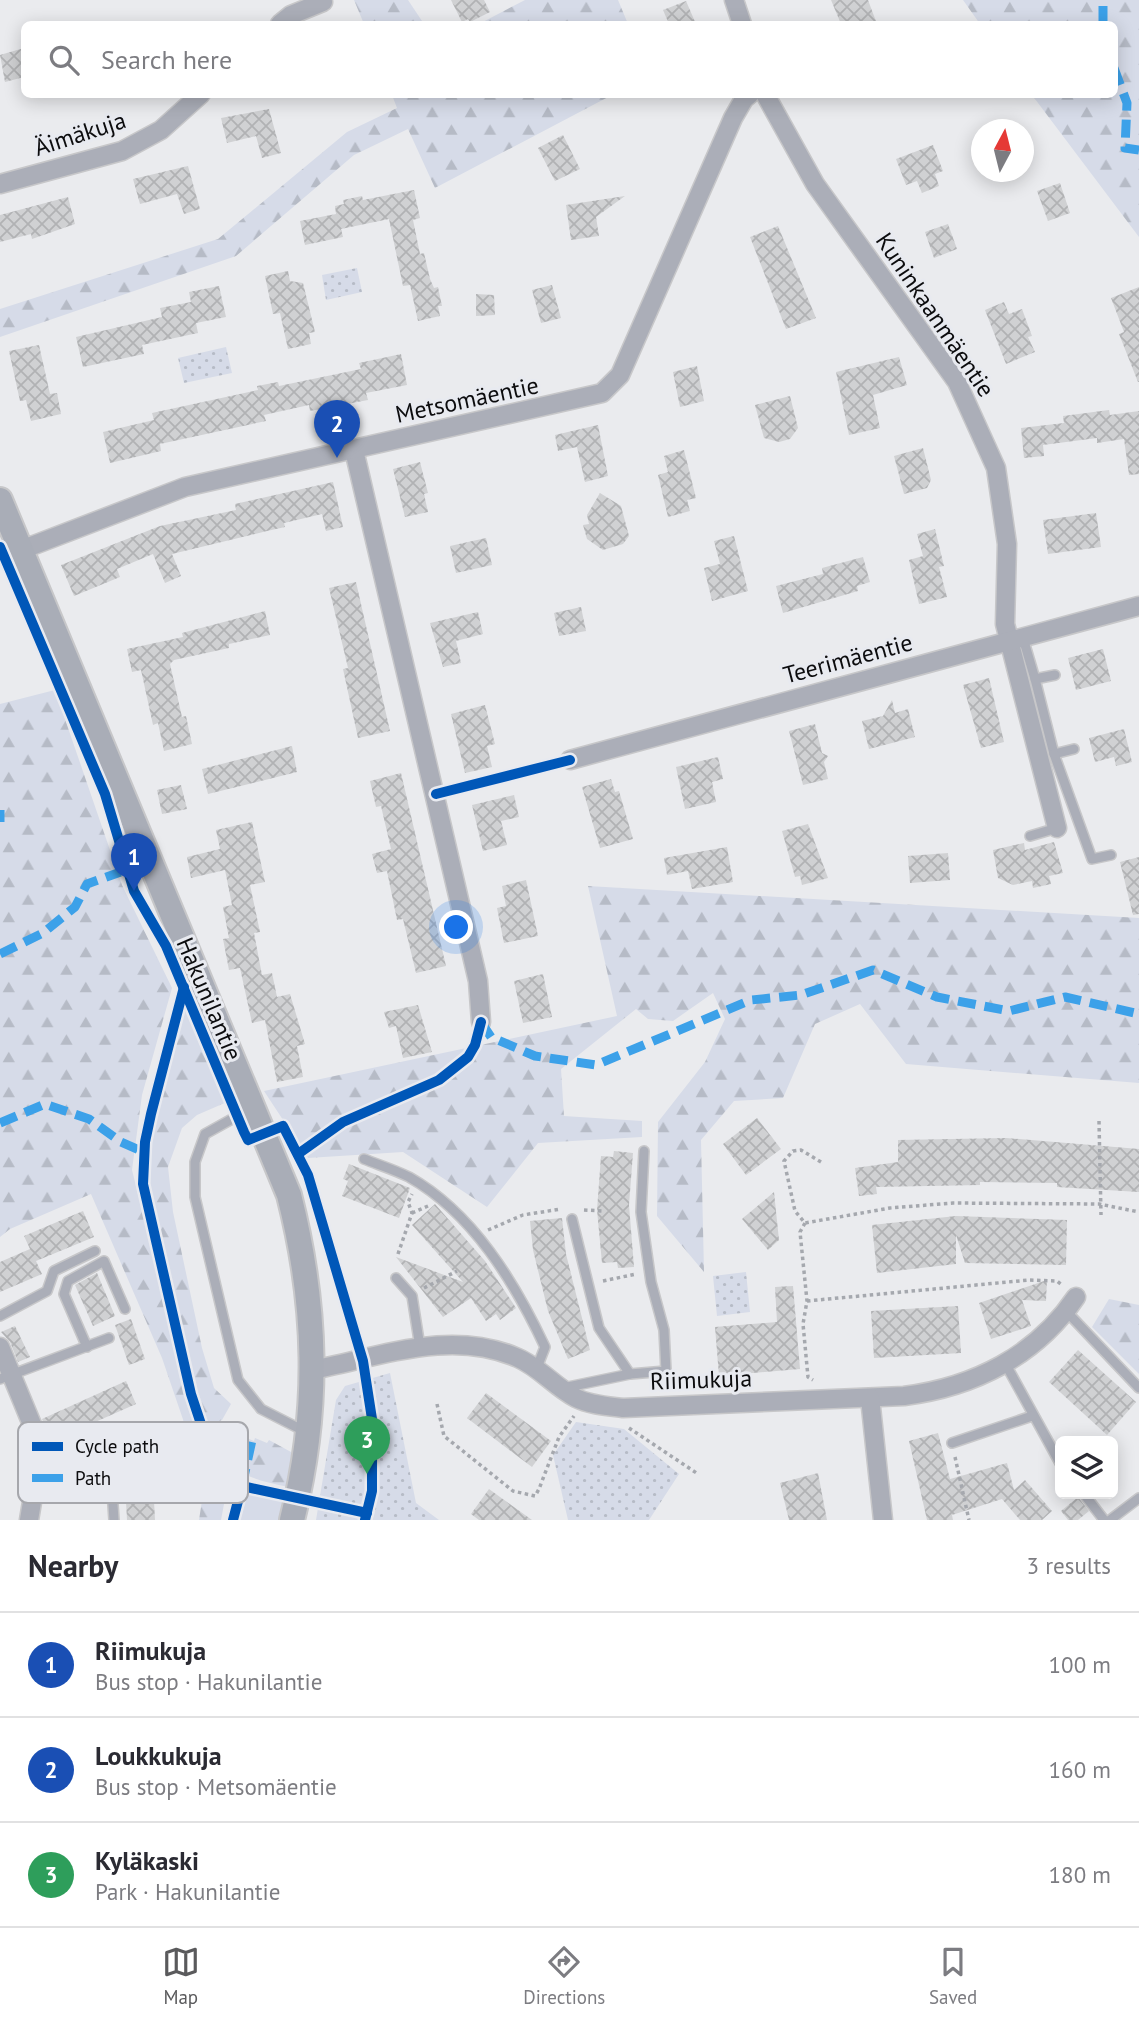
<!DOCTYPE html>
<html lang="en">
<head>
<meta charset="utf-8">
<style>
	:root { --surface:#fff; --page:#f7f7f7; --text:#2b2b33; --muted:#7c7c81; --line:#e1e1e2; --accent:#5a5a5c }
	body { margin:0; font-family:"PT Sans",sans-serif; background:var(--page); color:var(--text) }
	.controls { position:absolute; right:21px; bottom:21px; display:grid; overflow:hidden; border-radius:10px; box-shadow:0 4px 18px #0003 }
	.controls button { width:63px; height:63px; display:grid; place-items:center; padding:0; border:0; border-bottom:2px solid var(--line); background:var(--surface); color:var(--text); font:35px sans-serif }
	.compass { position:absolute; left:971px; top:119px; width:63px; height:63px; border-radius:50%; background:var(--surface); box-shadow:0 4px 18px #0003; rotate:7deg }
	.you { position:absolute; left:457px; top:928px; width:24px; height:24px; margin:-18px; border:5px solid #fff; border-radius:50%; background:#1a73e8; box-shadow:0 0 0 10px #1a73e833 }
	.badge { display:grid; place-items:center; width:46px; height:46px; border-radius:50%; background:var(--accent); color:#fff; font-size:23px; font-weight:700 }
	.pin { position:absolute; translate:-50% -58px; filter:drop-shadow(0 2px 4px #0008) }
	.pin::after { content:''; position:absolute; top:37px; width:24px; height:21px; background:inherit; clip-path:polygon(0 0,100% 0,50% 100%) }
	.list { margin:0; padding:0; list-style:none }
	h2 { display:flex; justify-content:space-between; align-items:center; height:91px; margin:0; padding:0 28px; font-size:30px }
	h2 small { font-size:23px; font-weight:400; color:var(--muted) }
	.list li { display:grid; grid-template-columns:46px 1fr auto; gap:21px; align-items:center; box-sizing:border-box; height:105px; padding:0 28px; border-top:2px solid var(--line) }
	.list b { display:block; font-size:26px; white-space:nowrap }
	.list p { margin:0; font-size:23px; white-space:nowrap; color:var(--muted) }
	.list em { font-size:23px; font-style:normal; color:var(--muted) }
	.icon { flex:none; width:38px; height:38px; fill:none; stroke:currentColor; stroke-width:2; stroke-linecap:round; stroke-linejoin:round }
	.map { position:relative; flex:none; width:1139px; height:1520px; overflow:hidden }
	.search { position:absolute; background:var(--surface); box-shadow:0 4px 18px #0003; left:21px; right:21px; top:21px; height:77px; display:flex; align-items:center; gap:18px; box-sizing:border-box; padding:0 24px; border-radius:10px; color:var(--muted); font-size:26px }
	.sheet { height:406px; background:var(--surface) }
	nav { display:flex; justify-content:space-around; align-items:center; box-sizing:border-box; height:98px; border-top:2px solid var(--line); background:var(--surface); font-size:19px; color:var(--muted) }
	nav a { display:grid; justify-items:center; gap:4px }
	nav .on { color:var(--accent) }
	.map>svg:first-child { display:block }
</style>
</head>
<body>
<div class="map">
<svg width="1139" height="1520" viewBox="0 0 1139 1520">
	<defs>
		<pattern id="forest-firs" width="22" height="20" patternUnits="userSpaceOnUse" patternTransform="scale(1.75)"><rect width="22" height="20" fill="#d6dbe8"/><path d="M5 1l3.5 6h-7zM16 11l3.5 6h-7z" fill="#b6bbc6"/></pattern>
		<pattern id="park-dots" width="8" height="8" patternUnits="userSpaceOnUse" patternTransform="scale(1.75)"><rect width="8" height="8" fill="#d6dbe8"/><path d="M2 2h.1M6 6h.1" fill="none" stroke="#b6bbc6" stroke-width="1.8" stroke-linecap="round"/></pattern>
		<pattern id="building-cross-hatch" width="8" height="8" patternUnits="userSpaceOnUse" patternTransform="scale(1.75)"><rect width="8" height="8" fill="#d0d1d3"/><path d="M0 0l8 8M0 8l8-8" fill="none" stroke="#b1b2b4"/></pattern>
	</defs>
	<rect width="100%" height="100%" fill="#eaebee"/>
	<path fill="#d6dbe8" d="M253,1491L285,1499L279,1520H236L243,1495Z"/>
	<g fill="url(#forest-firs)">
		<path d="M354,0H408L424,24H364Z"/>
		<path d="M525,0H618L628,24H479Z"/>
		<path d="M963,0H1139V237L1032,95L1114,94V24H980Z"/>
		<path d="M392,95H612L435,188L408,129L354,155L236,256L0,337V309L218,239L347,132L397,108Z"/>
		<path d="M55,690L122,885L172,988L142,1095L132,1170L196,1426L212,1466L228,1483L221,1520H199L203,1494L189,1437L162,1358L91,1194L10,1229L0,1237V704Z"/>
		<path d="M588,886L1139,918V1083L906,1064L860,1004L815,1024L783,1098L734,1101L701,1140L704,1272L657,1216L658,1122L705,1062L725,1019L713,993L673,1021L648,1019L636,1009L561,1069L564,1116L642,1121V1137L538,1143L487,1207L403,1152L308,1158L264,1091L617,1016Z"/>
		<path d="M184,1011L191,1012L227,1102L197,1115L182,1128L168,1167L173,1212L202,1348L214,1388L231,1404L222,1420L206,1427L151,1195C145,1133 166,1070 184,1011Z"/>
		<path d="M1109,1299L1139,1305V1374L1092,1327Z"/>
		<path d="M225,1429L254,1441L255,1438L267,1443L269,1440L291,1452L292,1467L288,1487C241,1476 237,1476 211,1435Z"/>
	</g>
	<g fill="url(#park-dots)">
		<path d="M357,268L362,292L326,300L322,275Z"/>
		<path d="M226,347L232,373L184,383L178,358Z"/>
		<path d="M746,1272L750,1312L717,1316L713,1276Z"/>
		<path d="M390,1373L416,1503L439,1520H316L336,1400L345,1386Z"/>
		<path d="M576,1422L624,1429L679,1474L649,1520H568L553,1455Z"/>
	</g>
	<g fill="url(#building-cross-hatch)">
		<path d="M451,0H484L490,12L470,22L468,19L462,22Z"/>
		<path d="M831,0H868L877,24H841Z"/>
		<path d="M686,1L696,24H669L663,10Z"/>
		<path d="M24,48V77L5,82L0,55Z"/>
		<path d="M269,109L281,153L262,158L256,136L227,143L221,118Z"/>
		<path d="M563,135L580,169L555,181L538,148Z"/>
		<path d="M933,145L943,171L935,174L939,186L922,193L917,181L906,185L896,159Z"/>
		<path d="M188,166L200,209L184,214L177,194L140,204L133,179Z"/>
		<path d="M1060,183L1070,213L1048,221L1037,191Z"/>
		<path d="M414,190L420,218L413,220L420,254L424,253L430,279L434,288L438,287L442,306H438L440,316L418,321L410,285L403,286L389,219L341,229L343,237L305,245L300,221L336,214L335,206L344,204L343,200L362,196L363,200Z"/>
		<path d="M625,196L596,217L599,236L571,240L566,205Z"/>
		<path d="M68,197L75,224L32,239L31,234L0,242V215Z"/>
		<path d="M948,224L957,249L934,258L925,232Z"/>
		<path d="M778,226L816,318L786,329L750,237Z"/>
		<path d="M288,271L290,281L303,283L315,332L309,333L311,344L288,349L280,313L273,314L265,276Z"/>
		<path d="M552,285L561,318L541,323L532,290Z"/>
		<path d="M219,286L226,317L196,323L198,333L142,345L144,354L83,367L76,337L162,317L160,308L191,302L189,292Z"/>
		<path d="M1139,287V382H1138L1119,334L1124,332L1111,298Z"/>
		<path d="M476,294L494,295L495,315L476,316Z"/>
		<path d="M1004,302L1009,314L1022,309L1032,336L1028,337L1035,352L1006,364L985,310Z"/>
		<path d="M39,345L50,394L57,393L61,414L31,421L26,400L20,401L9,351Z"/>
		<path d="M401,354L407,385L366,393L368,400L310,411L309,405L264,415L266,421L160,444L161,451L110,463L103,432L154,420L152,413L258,390L257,386L278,382L279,386L361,369L359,363Z"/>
		<path d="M899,357L907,385L873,395L880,428L849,435L836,372Z"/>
		<path d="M697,366L704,401L680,407L673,372Z"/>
		<path d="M790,396L798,428L790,439L779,442L764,438L755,405Z"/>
		<path d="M1109,410L1110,415L1139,411V474L1129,475L1124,439L1097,443V438L1043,445L1044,456L1024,458L1021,428L1064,423L1063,416Z"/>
		<path d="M598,425L608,476L585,482L577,447L558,451L555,435Z"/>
		<path d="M923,448L931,480L927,488L904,494L894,456Z"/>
		<path d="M684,450L696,498L687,500L690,511L668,517L658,475L668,472L664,456Z"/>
		<path d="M420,462L428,493L424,494L428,512L405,517L393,469Z"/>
		<path d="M333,482L343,527L326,531L322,514L284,523L285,527L267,531L172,554L181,576L165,583L153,554L117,569L120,577L74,596L61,565L160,526L236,510L235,504Z"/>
		<path d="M600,493L621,506L629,536L623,544L603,550L587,539L583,525L589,524L587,515Z"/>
		<path d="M1096,513L1101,547L1048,554L1043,520Z"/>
		<path d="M935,529L944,566L939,567L947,597L919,604L909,560L923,556L917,534Z"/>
		<path d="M734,536L748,591L712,601L704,568L720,564L714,541Z"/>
		<path d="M486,538L492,565L456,573L450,546Z"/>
		<path d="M863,557L870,582L857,586L858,591L783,613L776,586L823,574L822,568Z"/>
		<path d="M356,582L390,731L358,738L343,669L348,668L329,588Z"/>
		<path d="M581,607L586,631L559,636L554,613Z"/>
		<path d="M265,611L270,635L229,644V648L174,660L170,664L182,717L186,716L192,744L164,751L158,723L153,725L141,670L132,672L127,649L183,637L182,633Z"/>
		<path d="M478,612L483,634L456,641L461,663L443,667L430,623Z"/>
		<path d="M1103,649L1111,681L1076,690L1068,658Z"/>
		<path d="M989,678L1004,742L981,748L963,685Z"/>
		<path d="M892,700L895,713L908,709L915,737L869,749L862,721L883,716Z"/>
		<path d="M485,705L495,744L487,746L492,767L465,773L451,714Z"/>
		<path d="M815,724L822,753L828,756L824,762L828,779L803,785L789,731Z"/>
		<path d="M1124,729L1132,762L1116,766L1114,757L1095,762L1089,738Z"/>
		<path d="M292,746L297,772L208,794L202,769Z"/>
		<path d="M718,757L723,779L712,782L716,802L685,809L676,767Z"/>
		<path d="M401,773L446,966L416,973L403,919L397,920L387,871L377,873L372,854L391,849L381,806L376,807L370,781Z"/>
		<path d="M611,779L615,792L619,791L633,839L600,848L582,787Z"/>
		<path d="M181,785L187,809L162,814L157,790Z"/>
		<path d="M514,795L519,817L501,821L507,845L483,851L472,805Z"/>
		<path d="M252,822L265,882L250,885L260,932L254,933L262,975L272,973L277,997L290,994L305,1044L297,1046L303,1077L277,1082L265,1020L252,1023L240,968L229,970L223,939L229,938L223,907L232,905L225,870L191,878L187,857L220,849L216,830Z"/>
		<path d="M808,824L828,878L802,885L800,876L795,877L782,831Z"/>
		<path d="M1054,842L1063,873L1049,876L1051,884L1033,888L1032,881L1013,885L998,878L993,850L1024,843L1025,850Z"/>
		<path d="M727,847L733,882L692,889L688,871L667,875L664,858Z"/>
		<path d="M948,853L950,880L910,883L908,856Z"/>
		<path d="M1139,857V914L1133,915L1120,862Z"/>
		<path d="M526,880L538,936L504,943L497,908L506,906L502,886Z"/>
		<path d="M543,974L552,1017L523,1023L514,981Z"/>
		<path d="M418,1005L432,1052L403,1058L396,1026L389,1028L384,1012Z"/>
		<path d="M757,1118L781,1149L746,1175L723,1144Z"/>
		<path d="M1006,1138L1139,1149V1192L1057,1187V1183L980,1182V1185L876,1187L877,1194L859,1196L855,1168L898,1162V1140Z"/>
		<path d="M614,1151L633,1153L629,1205L634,1267L618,1268L617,1262L602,1263L597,1210L601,1156L613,1157Z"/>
		<path d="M349,1164L410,1188L399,1218L342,1196L348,1181L343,1179Z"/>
		<path d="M774,1192L779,1240L768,1250L742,1219Z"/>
		<path d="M435,1204L485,1261L516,1308L500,1320L496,1314L486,1321L471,1298L443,1317L396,1257L463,1282L412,1225Z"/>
		<path d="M83,1211L94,1237L36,1261L42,1274L0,1292V1262L30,1249L24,1236Z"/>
		<path d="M956,1216L1067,1220L1066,1265L965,1263L956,1235V1264L877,1273L872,1225Z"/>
		<path d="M562,1218L566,1254L590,1350L568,1359L548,1311L533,1250L530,1221Z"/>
		<path d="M97,1273L115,1316L93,1326L75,1285Z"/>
		<path d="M1047,1280L1046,1301L1022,1300L1031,1326L991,1339L979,1303Z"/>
		<path d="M793,1286L800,1369L719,1376L715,1327L777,1322L775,1287Z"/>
		<path d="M958,1306L961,1353L874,1358L871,1311Z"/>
		<path d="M131,1319L145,1359L129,1365L115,1325Z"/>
		<path d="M15,1326L30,1357L18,1362L10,1342L1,1332Z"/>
		<path d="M1078,1350L1136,1402L1107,1435L1049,1382Z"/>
		<path d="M126,1381L136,1404L50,1442L42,1419Z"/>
		<path d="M486,1393L551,1441L532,1467L467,1418Z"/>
		<path d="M938,1433L950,1479L1007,1463L1014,1490L1025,1480L1052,1511L1042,1520H1020L1002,1499L952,1515L953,1520H927L909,1441Z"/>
		<path d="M152,1463L155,1520H127L124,1465Z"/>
		<path d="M818,1473L827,1520H789L780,1483Z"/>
		<path d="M489,1489L532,1520H479L471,1514Z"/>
		<path d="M1078,1497L1089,1511L1078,1520H1068L1061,1511Z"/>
	</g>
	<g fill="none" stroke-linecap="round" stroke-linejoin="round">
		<defs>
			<g id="lane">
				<path d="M1023,638L1035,679L1055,675"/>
				<path d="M1035,679L1054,754L1074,749"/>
				<path d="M1054,754L1092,859L1111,855"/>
				<path d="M1030,836L1057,828"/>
				<path d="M250,1109L205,1134L195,1162V1197L238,1380L261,1409L306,1432"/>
				<path d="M364,1159C379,1165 395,1170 409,1177C473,1213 515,1283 545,1347L536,1370"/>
				<path d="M572,1219L599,1328L630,1374L666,1371L664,1330L651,1282L641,1212L644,1151"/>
				<path d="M396,1278L412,1296L420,1347"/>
				<path d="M1066,1311L1139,1388"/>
				<path d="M0,1316L47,1291L54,1271L95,1251"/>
				<path d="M87,1347L64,1294L68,1281L104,1261L125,1309"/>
				<path d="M1005,1363L1060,1463"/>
				<path d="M0,1379L109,1338"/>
				<path d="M563,1388L630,1374"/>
				<path d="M952,1443L1032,1416"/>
				<path d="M37,1472L111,1475L114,1520"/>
				<path d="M1084,1494L1104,1520"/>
				<path d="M1110,1520L1139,1498"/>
			</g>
			<g id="street">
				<path d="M734,0L742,24"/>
				<path d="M280,24L291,15L323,2"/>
				<path d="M765,94L815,184L957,382L996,468L1007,544L1005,624L1057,828"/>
				<path d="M0,184L122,151L161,130L201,94"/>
				<path d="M354,450L478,981L481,1022"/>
				<path d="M21,550L185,487L602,393L620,375L733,118L744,99L750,94"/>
				<path d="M570,760L1139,606"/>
				<path d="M0,1347L38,1439L40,1454L29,1520"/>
				<path d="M312,1370C380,1357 451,1328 518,1358C539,1367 555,1387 576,1398C590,1405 607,1406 623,1408L904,1396C974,1387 1036,1356 1076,1297"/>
				<path d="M870,1398L883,1520"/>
			</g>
			<path id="secondary" d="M0,500L289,1195C317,1306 320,1409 292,1520"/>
		</defs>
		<use href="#lane" stroke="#c7c7c9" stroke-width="12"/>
		<use href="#street" stroke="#c7c7c9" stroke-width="21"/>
		<use href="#secondary" stroke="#c7c7c9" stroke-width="28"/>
		<g stroke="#a5a8ae" stroke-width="3.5" stroke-dasharray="3.5 3.5" stroke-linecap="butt">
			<path d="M1099,1121L1101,1215"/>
			<path d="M821,1162L801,1150L793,1151L784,1161L795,1211L805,1223L890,1208L953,1203L1099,1204L1139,1212"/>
			<path d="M584,1210L603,1211"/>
			<path d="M412,1213L428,1206"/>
			<path d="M805,1223L800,1232L807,1301L803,1324L808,1377L813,1380"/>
			<path d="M488,1230L523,1215L561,1209"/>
			<path d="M398,1254L412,1213L408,1202L412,1194"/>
			<path d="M603,1281L636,1274"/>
			<path d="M424,1288L457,1271"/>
			<path d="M807,1301L1029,1280L1057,1281L1062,1285"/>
			<path d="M437,1404L444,1436L513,1491L535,1496L539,1489L559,1437L574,1416"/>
			<path d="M629,1428L698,1474"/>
			<path d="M204,1433L224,1425"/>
			<path d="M955,1457L969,1520"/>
		</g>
		<use href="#lane" stroke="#abaeb8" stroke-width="9"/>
		<use href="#street" stroke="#abaeb8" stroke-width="18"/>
		<use href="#secondary" stroke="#a9adb7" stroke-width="24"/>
		<g stroke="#3ca1e9" stroke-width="9" stroke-dasharray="18 9" stroke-linecap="butt">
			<path d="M1103,24V0"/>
			<path d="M1114,68L1127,103L1125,148L1139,150"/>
			<path d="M0,810V822"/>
			<path d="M0,954L43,933L75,907L87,884L126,870"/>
			<path d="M481,1022L491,1037L535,1056L596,1065L751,1000L801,995L873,970L937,997L1009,1011L1065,997L1139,1014"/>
			<path d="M0,1123L45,1104L89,1119L121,1142L144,1152"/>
			<path d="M242,1486L252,1440"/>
		</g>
		<defs>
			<g id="cycleway">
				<path d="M0,547L105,794L134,891L166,946L244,1132L248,1140L283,1126L308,1175L363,1361L372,1419V1491L365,1520"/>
				<path d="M436,794L570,760"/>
				<path d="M184,987L151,1114L145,1142L143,1184L191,1394L204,1433L210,1453L242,1486L233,1520"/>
				<path d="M298,1154L343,1122L439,1080L468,1057L475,1045L481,1022"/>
				<path d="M242,1486L367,1513"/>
			</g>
		</defs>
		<use href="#cycleway" stroke="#e8eaf0" stroke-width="15"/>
		<use href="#cycleway" stroke="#0057b8" stroke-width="10"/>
	</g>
	<g text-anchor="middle" stroke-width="6" stroke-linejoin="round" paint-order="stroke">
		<g font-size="24" fill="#0c0c0e" stroke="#e8eaf0">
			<text transform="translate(80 134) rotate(-18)" y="8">Äimäkuja</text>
			<text transform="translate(935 315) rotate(56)" y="8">Kuninkaanmäentie</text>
			<text transform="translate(467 400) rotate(-12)" y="8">Metsomäentie</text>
			<text transform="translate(848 659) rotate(-15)" y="8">Teerimäentie</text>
			<text transform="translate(209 999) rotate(67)" y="8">Hakunilantie</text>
			<text transform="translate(701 1380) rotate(-2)" y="8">Riimukuja</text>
		</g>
	</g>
	<rect x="18" y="1422" width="230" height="81" rx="10" fill="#e8eaf0" stroke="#a6a7ac" stroke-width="2"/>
	<rect x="32" y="1442" width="31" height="9" fill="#0057b8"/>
	<rect x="32" y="1474" width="31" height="8" fill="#3ca1e9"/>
	<g font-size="19" fill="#0c0c0e">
		<text x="75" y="1453">Cycle path</text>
		<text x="75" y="1485">Path</text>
	</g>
</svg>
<div class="controls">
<button><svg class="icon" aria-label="layers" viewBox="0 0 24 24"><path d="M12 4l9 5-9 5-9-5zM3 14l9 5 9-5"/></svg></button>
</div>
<svg class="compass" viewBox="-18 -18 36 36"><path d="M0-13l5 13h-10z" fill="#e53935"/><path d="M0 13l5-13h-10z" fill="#7c7c81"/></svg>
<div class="you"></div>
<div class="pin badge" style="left:134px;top:891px;background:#1a4fb4">1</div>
<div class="pin badge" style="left:337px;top:458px;background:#1a4fb4">2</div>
<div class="pin badge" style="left:367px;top:1474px;background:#2e9e5b">3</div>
<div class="search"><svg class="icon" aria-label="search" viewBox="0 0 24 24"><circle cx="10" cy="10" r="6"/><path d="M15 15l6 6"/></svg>Search here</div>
</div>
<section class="sheet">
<h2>Nearby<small>3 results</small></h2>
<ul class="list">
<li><span class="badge" style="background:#1a4fb4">1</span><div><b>Riimukuja</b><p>Bus stop · Hakunilantie</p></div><em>100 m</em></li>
<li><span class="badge" style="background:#1a4fb4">2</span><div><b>Loukkukuja</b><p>Bus stop · Metsomäentie</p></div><em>160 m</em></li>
<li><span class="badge" style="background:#2e9e5b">3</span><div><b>Kyläkaski</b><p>Park · Hakunilantie</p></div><em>180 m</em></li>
</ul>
</section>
<nav>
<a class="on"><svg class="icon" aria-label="map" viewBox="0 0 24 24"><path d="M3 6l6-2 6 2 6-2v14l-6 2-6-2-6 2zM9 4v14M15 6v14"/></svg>Map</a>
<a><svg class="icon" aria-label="directions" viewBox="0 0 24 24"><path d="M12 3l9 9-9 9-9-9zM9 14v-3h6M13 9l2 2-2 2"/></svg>Directions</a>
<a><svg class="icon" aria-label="saved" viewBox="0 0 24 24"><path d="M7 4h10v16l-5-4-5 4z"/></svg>Saved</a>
</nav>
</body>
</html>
